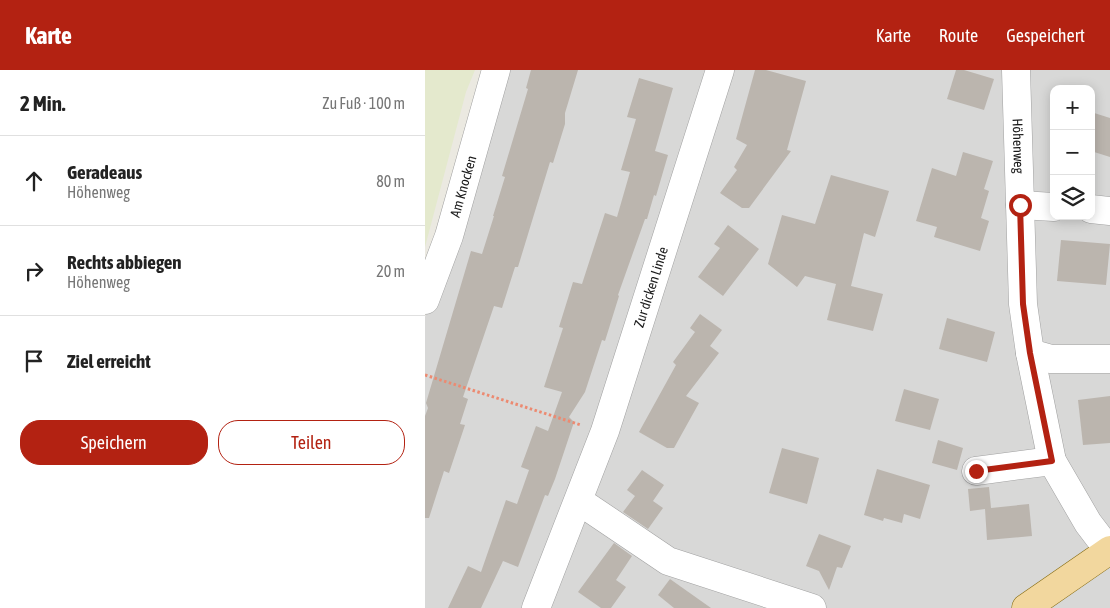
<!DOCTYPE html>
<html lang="de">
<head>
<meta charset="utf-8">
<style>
	:root { --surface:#fff; --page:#f6f6f6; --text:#222; --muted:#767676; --line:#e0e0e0; --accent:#b32212 }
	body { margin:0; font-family:"Asap Condensed",sans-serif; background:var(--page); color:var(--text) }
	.controls { position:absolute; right:15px; top:15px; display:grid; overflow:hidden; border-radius:10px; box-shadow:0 2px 12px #0003 }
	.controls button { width:45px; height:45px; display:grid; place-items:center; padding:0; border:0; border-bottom:1px solid var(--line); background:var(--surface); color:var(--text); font:25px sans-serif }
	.stop { position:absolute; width:15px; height:15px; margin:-11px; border:4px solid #b32212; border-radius:50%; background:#fff }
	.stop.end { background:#b32212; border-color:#fff; box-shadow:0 1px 5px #0008 }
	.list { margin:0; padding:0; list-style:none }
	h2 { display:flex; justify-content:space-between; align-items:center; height:65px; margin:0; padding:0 20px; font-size:21px }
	h2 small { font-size:16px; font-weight:400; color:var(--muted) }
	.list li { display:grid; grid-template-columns:32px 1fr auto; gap:15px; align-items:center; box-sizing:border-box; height:90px; padding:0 20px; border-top:1px solid var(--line) }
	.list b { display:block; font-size:19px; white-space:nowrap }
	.list p { margin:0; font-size:16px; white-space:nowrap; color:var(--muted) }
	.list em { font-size:16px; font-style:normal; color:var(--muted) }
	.actions { display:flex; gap:10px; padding:15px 20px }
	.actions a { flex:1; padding:11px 0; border:1px solid var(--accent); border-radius:20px; text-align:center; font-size:18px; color:var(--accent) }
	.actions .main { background:var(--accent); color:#fff }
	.icon { flex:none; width:28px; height:28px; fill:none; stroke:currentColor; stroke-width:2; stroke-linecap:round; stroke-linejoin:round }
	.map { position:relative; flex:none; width:685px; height:538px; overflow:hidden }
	header { display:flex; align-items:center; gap:30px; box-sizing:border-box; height:70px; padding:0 25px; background:var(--accent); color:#fff }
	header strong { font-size:24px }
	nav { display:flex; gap:28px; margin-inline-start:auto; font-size:18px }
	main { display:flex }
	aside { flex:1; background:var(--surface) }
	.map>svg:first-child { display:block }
</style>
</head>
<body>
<header>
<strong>Karte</strong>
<nav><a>Karte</a><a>Route</a><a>Gespeichert</a></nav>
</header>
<main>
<aside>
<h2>2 Min.<small>Zu Fuß · 100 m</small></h2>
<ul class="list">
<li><svg class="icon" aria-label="ahead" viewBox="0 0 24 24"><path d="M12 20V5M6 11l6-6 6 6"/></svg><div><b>Geradeaus</b><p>Höhenweg</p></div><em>80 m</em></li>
<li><svg class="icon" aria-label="right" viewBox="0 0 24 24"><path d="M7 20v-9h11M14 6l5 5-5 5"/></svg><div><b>Rechts abbiegen</b><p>Höhenweg</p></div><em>20 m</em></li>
<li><svg class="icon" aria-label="arrive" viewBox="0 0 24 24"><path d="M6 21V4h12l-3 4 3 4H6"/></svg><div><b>Ziel erreicht</b></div></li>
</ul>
<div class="actions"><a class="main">Speichern</a><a>Teilen</a></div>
</aside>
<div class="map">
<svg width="685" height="538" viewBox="0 0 685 538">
	<rect width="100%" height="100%" fill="#ebe9e1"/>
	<path fill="#d8d8d7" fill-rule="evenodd" d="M85,0H685V538H0V247ZM629,19H666V146H629Z"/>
	<path fill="#e4e9cd" d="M0,0H50L41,22L0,177Z"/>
	<g fill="#bbb5ae">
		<path d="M106,0H153L140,43V54L128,93L125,92L93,197H90L77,238L69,236L38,327L43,329L35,354L40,355L24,403L19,401L4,448H0V346L3,338L1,333L46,181L57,184L69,146H68L80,107L77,106L103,19L101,18Z"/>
		<path d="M330,0H341L381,11L362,80L366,81L324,138H317L295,123L312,100L309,97L322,75L311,69Z"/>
		<path d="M531,0H539L569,9L559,40L522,29Z"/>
		<path d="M214,8L248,18L230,81L243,85L231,126L229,125L222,149H220L193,225L194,226L180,271L177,270L160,322L144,347L149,352L130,409L123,426L120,425L93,497L78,491L56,538H23L43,496L56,502L81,430L92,434L104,400L96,397L111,356L123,361L137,322L119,317L138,258L134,257L148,212L157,214L180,143L192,147L205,102L196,100L211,49L202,47Z"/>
		<path d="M666,42L685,48V87L666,81Z"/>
		<path d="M538,82L568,91L559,119L564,121L556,148L564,151L555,181L509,167L512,157L491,151L507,98L531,106Z"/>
		<path d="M406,105L464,121L450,167L439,163L426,216L458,224L448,261L402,250L411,214L380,206L372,217L343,194L357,145L390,154Z"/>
		<path d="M303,155L334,179L298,226L273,207L295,178L289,174Z"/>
		<path d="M636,170L685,174L681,215L632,211Z"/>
		<path d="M275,244L297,260L285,276L294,283L261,326L274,333L249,378H242L214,362L251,295L248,292L270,262L265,258Z"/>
		<path d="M522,248L570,262L562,292L514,279Z"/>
		<path d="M479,319L514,329L505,360L470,351Z"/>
		<path d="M685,326V373L658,375L653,330Z"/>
		<path d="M513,370L538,378L532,400L507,393Z"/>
		<path d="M357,378L394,388L382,434L344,423Z"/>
		<path d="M452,399L505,415L495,449L479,444L477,453L459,448L458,451L439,445Z"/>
		<path d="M217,400L239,415L228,431L238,438L223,459L198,442L210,426L202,420Z"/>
		<path d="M564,417L566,438L604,434L607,466L562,470L560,439L545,441L543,419Z"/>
		<path d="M394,464L426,476L417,498L412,497L404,520L394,501L381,496Z"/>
		<path d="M189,473L207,486L191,510L201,517L186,538H176L153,522Z"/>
		<path d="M245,509L286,538H249L233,525Z"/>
	</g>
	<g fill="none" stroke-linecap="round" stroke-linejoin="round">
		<defs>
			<g id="minor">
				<path id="s1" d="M591,0L598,234L605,283L627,391L663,453L685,482"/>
				<path d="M595,135L629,137"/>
				<path d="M666,139L685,141"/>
				<path id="s2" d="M0,230L24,166L71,0"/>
				<path d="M605,283L626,289H685"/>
				<path d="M551,401L627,391"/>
				<path d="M154,431L243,491L387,538"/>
				<path id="s3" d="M111,538L180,361L295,0"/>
			</g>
			<path id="major" d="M601,538L685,480"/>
		</defs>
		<use href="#minor" stroke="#a1a1a1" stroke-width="29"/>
		<use href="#major" stroke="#84690d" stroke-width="29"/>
		<path stroke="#ec8a71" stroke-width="3" stroke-dasharray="2.5 2.5" stroke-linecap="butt" d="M0,305L156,355"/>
		<use href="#minor" stroke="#fff" stroke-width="28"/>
		<use href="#major" stroke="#f2d79e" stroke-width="28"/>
	</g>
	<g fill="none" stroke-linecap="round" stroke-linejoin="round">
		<path stroke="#b32212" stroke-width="6" d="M551,401L627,391L605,283L598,234L595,135"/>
	</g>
	<g text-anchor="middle" stroke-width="4.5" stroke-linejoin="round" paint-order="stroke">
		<g font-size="14" fill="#1a1a1a" stroke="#fff">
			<text dy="5" stroke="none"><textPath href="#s1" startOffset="76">Höhenweg</textPath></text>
			<text dy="5" stroke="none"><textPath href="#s2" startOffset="120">Am Knocken</textPath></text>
			<text dy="5" stroke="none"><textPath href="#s3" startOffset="341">Zur dicken Linde</textPath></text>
		</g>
	</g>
</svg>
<div class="controls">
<button>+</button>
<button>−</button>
<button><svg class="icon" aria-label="layers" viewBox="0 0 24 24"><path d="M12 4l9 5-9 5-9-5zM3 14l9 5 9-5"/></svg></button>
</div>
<div class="stop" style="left:595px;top:135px"></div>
<div class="stop end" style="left:551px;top:401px"></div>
</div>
</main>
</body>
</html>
